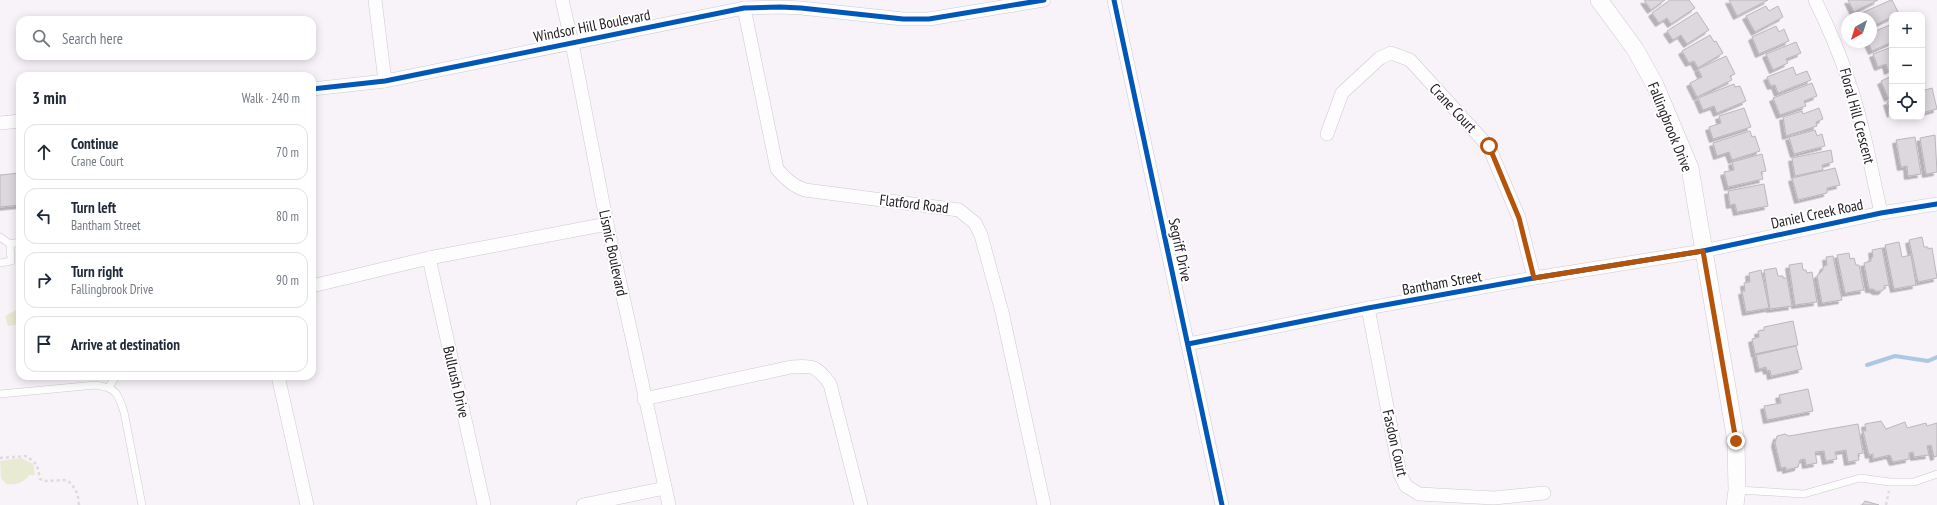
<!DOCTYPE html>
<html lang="en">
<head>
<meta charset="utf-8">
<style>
	:root { --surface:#fff; --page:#f6f6f7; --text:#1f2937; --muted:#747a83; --line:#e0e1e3 }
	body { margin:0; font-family:"PT Sans Narrow",sans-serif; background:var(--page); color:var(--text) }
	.controls { position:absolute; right:12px; top:12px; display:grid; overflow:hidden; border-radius:8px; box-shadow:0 2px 10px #0003 }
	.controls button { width:36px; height:36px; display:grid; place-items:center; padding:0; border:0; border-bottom:1px solid var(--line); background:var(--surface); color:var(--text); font:20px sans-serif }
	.compass { position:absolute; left:1841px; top:12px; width:36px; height:36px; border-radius:50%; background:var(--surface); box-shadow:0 2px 10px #0003; rotate:219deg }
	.stop { position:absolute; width:12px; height:12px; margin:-9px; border:3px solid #b45309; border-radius:50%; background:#fff }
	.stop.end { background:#b45309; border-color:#fff; box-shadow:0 1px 4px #0008 }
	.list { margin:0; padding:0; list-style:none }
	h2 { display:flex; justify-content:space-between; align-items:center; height:52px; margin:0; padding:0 16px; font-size:17px }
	h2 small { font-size:13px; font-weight:400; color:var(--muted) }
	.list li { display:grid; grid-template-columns:26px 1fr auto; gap:12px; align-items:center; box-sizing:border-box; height:56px; margin:0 8px 8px; padding:0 8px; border:1px solid var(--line); border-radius:12px }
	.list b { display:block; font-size:15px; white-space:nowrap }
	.list p { margin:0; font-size:13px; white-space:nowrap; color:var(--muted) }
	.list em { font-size:13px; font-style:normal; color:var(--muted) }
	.icon { flex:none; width:22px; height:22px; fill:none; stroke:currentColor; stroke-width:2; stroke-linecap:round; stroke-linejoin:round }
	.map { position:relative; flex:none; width:1937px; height:505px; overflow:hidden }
	.search { position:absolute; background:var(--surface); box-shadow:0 2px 10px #0003; left:16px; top:16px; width:300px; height:44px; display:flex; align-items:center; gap:10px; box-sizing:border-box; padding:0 14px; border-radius:12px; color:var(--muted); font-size:15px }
	.panel { position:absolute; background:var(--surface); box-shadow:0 2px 10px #0003; left:16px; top:72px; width:300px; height:308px; border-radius:12px }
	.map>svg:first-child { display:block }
</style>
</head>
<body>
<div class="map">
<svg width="1937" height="505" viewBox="0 0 1937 505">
	<defs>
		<filter id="shadow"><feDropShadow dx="-3.5" dy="3.5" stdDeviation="0" flood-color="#0004"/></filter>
	</defs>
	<rect width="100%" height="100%" fill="#f8f2f9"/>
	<g fill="#e9ead2">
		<path d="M18,309H20V324L8,326L5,316Z"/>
		<path d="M21,458L33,464L35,475H29C22,484 16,485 6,484L1,478L0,461Z"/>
	</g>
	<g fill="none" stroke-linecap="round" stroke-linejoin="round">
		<path stroke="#aec7e3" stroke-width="4" d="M1867,365L1895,356L1928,361L1937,357"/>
	</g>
	<g fill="#dcd8de" stroke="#bab7bc" filter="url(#shadow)">
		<path d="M1644,0H1665L1651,10Z"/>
		<path d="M1670,0H1689L1695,8L1671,24L1667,18L1659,23L1652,13Z"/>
		<path d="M1729,0H1768L1737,16Z"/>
		<path d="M1848,0H1878L1854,12Z"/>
		<path d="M1891,0H1892L1899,14L1892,15V17L1871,27V18H1858L1857,15Z"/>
		<path d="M1766,6L1769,11L1778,6L1783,17L1755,32L1746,16Z"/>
		<path d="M1697,12L1709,30L1687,44L1681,35L1673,40L1667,31Z"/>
		<path d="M1892,24V42L1872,51L1868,42H1871V33Z"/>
		<path d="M1776,26L1779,32L1784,29L1789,41L1759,54L1752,37Z"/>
		<path d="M1710,35L1714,42L1716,41L1723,53L1698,68L1694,61L1689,63L1682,51Z"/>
		<path d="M1796,42L1801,53L1786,59L1788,63L1773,70L1766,54Z"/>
		<path d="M1892,47V69L1888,71L1886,64L1878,67L1873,54Z"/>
		<path d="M1726,56L1735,74L1730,76L1732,80L1697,97L1690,83L1702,77L1698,69Z"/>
		<path d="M1793,67L1796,75L1807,71L1811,80L1778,93L1775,85L1771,86L1767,77Z"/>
		<path d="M1922,75L1925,83L1922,84Z"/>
		<path d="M1892,76V96L1888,98L1881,81Z"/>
		<path d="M1812,83L1817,96L1804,101L1806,106L1780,115L1773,98Z"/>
		<path d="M1734,84L1735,87L1740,86L1746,101L1717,113L1714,106L1703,110L1698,98Z"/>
		<path d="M1932,88L1937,109L1922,113V91Z"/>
		<path d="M1892,100V113L1891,114L1887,102Z"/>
		<path d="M1744,108L1751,127L1713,139L1709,127L1721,123L1719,116Z"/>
		<path d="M1819,108L1823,119L1816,122L1817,126L1786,136L1783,117L1802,111L1803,114Z"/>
		<path d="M1815,130L1817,136L1822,134L1825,146L1794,154L1789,137Z"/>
		<path d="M1750,131L1752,137L1755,136L1760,151L1732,160L1729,152L1717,156L1713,143Z"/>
		<path d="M1935,135L1937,172L1926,174L1920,138Z"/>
		<path d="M1915,137L1921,174L1908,176L1907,166L1901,167L1896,140Z"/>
		<path d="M1831,150L1833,162L1822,165L1823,170L1795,176L1792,158Z"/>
		<path d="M1762,154L1766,171L1761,172L1763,179L1728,187L1724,172L1734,170L1732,162Z"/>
		<path d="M1835,168L1840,185L1827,188V193L1798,200L1792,178Z"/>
		<path d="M20,173V205L0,207V175Z"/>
		<path d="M1764,184L1768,206L1737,212L1735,204L1730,205L1728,191Z"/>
		<path d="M1922,237L1924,247H1928V249L1932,248L1937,278L1918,282L1909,240Z"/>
		<path d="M1899,242L1902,257L1911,255L1916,285L1894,289L1885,245Z"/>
		<path d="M1882,248L1889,285L1884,286V289L1882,291H1876L1873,289H1869L1864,263L1871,261V258L1873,257L1872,250Z"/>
		<path d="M1849,253L1850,259L1854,258L1856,265H1859L1864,290L1845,293L1837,255Z"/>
		<path d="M1833,256L1842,300L1822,303L1817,276L1822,271L1824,266L1827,265L1826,257Z"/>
		<path d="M1802,263L1803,270H1806L1807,273L1812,272L1817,302L1795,305L1789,265Z"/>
		<path d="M1776,268L1778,276H1783V278H1787L1792,306L1770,309L1764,270Z"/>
		<path d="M1761,270L1769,308L1746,312L1742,291H1745L1744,283L1750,282L1749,273Z"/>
		<path d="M1793,321L1798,345L1755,354L1752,339L1759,337L1758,331L1764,330V327Z"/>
		<path d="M1796,346L1802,369L1771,376L1770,370L1767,371L1766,367L1759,369L1756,355Z"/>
		<path d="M1808,389L1813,411L1767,420L1764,406L1781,403L1779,395Z"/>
		<path d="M1881,421L1886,429L1905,422L1907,428L1926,423L1927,426L1937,423V456L1934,457L1931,445L1927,446L1929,455L1914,457L1913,452L1909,453V459L1893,462L1890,455L1873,459V454L1869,455L1863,431H1866L1865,424Z"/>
		<path d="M1858,424L1863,453L1858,454L1859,460L1848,462L1846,450L1835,452L1837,459L1826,461L1824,451L1815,452L1817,463L1806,465L1805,459L1800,460L1798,467L1786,470V467L1781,468L1775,443L1777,436L1785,434L1789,436Z"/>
		<path d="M1865,501L1879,505H1862Z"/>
	</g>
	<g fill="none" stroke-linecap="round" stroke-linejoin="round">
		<defs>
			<g id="service">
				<path d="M0,237L10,244L20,242"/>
				<path d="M0,263L11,261L10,244"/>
				<path d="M109,387L116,376"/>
				<path d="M0,394L96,385C116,388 118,393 124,412L142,505"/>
				<path d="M1738,490L1804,494L1860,478L1890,482H1914L1937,474"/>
			</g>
			<g id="minor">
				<path d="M375,0L385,81"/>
				<path d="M562,0L572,43L607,224L669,505"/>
				<path d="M1114,0L1222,505"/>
				<path d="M1815,0C1828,26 1839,52 1848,79C1863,123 1871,168 1881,213"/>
				<path d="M744,8L777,169C786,179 793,186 805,190L959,210L975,223L981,235L1002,312L1044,505"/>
				<path d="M312,89L385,81L744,8L780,7L801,8L903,19H929L1044,0"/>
				<path d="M0,123L20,121"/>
				<path d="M1327,134L1342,93L1380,58L1391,53L1410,60L1489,147L1519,218L1534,278"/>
				<path d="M429,258L484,505"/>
				<path d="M312,286L429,258L607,224"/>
				<path d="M1368,308L1400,474L1406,486L1419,494L1494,498L1544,493"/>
				<path d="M1188,344L1368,308L1534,278L1703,251L1881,213L1937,204"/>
				<path d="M278,376L307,505"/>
				<path d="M644,399L791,367C813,365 817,366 830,384L861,505"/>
				<path d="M583,505L665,488"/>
			</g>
			<path id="tertiary" d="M1599,0L1635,49L1655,85L1690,168L1736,441L1737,490L1735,505"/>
		</defs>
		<use href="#service" stroke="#cec9cf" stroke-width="8"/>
		<use href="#minor" stroke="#cec9cf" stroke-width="14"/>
		<use href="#tertiary" stroke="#cec9cf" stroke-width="18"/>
		<g stroke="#dddbde" stroke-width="2.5" stroke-dasharray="3 3" stroke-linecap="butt">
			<path d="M0,458L27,456L37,465L40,479L44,481L67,480C76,488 78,493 79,505"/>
			<path d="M1886,505L1889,491"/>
		</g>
		<use href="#service" stroke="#fefdfe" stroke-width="7"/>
		<use href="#minor" stroke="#fefdfe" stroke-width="13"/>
		<use href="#tertiary" stroke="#fefdfe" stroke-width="17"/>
		<defs>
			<g id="cycleway">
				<path d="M1114,0L1222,505"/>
				<path d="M312,89L385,81L744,8L780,7L801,8L903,19H929L1044,0"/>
				<path d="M1188,344L1368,308L1534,278L1703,251L1881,213L1937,204"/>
			</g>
		</defs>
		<use href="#cycleway" stroke="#fff" stroke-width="8"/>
		<use href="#cycleway" stroke="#0057b8" stroke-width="5"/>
	</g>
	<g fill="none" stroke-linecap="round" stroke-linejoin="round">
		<path stroke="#b45309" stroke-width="5" d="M1489,146L1519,218L1534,278L1703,251L1736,441"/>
	</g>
	<g text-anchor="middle" stroke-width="4" stroke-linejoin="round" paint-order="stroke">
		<g font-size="15" fill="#1e1a1e" stroke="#fff">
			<text transform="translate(592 26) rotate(-11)" y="5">Windsor Hill Boulevard</text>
			<text transform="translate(1453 108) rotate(47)" y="5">Crane Court</text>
			<text transform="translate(1857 116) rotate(75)" y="5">Floral Hill Crescent</text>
			<text transform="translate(1670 127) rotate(68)" y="5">Fallingbrook Drive</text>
			<text transform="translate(914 204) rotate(7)" y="5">Flatford Road</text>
			<text transform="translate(1817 214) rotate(-12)" y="5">Daniel Creek Road</text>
			<text transform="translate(1180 250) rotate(78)" y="5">Segriff Drive</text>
			<text transform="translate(613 253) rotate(78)" y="5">Lismic Boulevard</text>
			<text transform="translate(1442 283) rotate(-10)" y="5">Bantham Street</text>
			<text transform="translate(456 382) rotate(77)" y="5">Bullrush Drive</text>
			<text transform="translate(1395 443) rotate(77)" y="5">Fasdon Court</text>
		</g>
	</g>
</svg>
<div class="controls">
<button>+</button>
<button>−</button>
<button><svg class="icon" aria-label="locate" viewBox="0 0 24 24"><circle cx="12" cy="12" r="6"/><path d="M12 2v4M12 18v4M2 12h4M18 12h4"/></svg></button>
</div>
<svg class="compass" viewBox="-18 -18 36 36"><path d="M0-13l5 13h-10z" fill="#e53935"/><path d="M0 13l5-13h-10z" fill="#747a83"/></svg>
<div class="stop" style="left:1489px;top:146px"></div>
<div class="stop end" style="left:1736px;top:441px"></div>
<div class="search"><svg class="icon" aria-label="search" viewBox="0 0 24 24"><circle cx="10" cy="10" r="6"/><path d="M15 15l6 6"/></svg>Search here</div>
<section class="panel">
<h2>3 min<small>Walk · 240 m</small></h2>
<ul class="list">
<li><svg class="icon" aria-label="ahead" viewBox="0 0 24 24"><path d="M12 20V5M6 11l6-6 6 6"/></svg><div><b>Continue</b><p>Crane Court</p></div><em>70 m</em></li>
<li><svg class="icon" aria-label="left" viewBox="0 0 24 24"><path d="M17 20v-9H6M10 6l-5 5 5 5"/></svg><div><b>Turn left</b><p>Bantham Street</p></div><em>80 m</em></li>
<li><svg class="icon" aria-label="right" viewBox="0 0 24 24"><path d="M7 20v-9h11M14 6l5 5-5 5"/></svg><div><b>Turn right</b><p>Fallingbrook Drive</p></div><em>90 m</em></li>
<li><svg class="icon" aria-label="arrive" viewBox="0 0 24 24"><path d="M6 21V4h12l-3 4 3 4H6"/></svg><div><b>Arrive at destination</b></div></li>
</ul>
</section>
</div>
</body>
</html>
